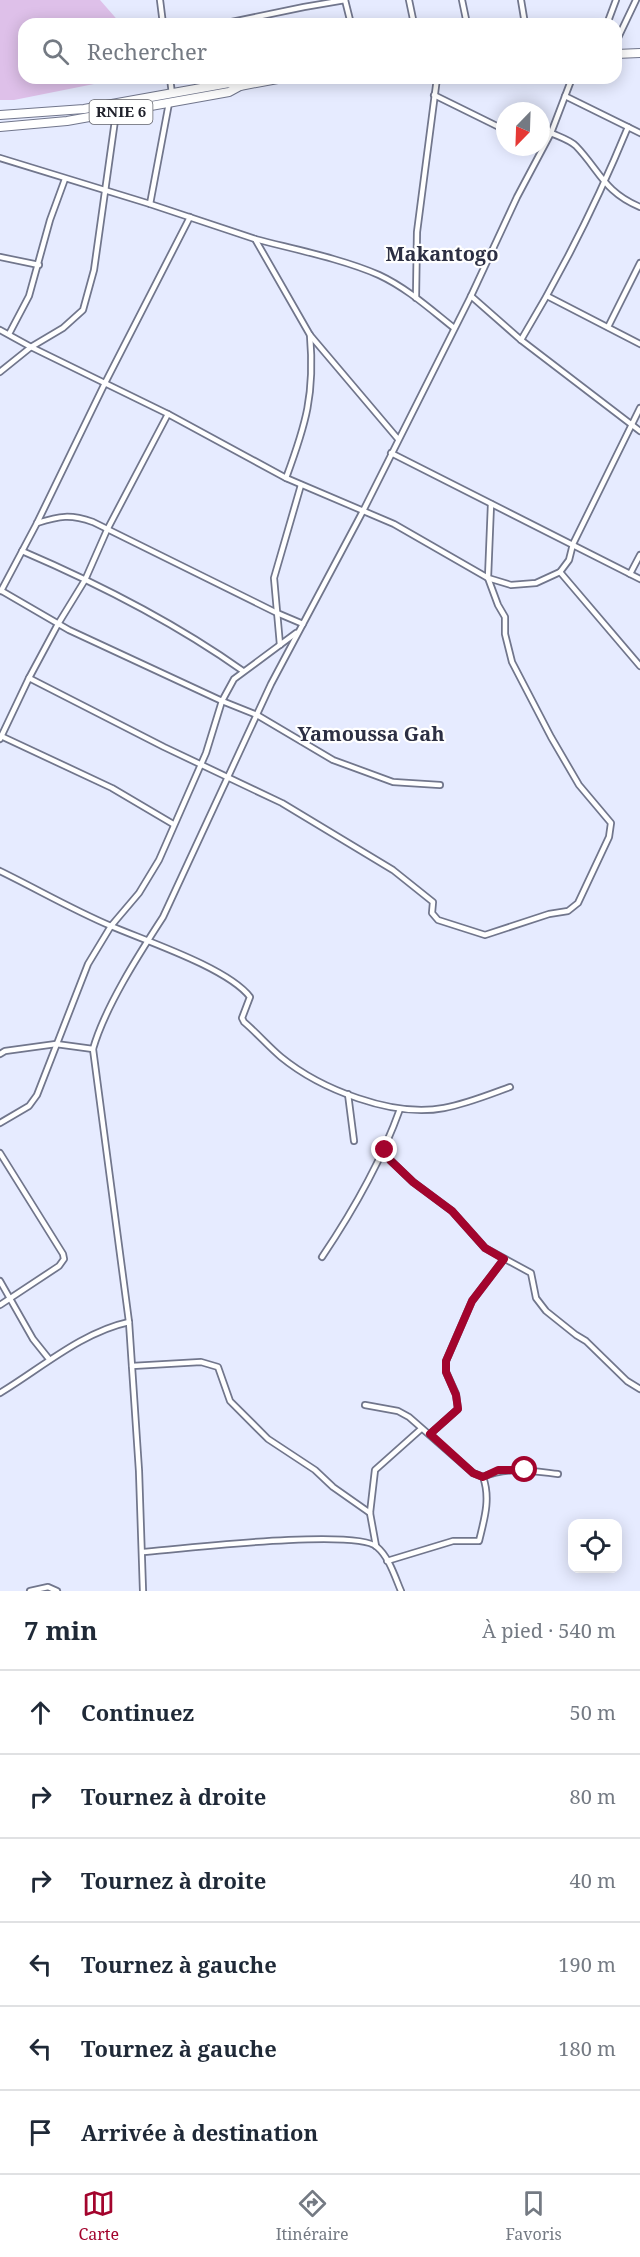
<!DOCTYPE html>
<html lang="fr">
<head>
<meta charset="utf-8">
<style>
	:root { --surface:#fff; --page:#f6f6f7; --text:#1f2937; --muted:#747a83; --line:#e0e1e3; --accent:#a3042d }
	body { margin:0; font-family:"Noto Serif",serif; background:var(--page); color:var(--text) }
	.controls { position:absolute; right:18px; bottom:18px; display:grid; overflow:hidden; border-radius:12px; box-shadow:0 3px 15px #0003 }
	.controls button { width:54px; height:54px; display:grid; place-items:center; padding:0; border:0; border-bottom:2px solid var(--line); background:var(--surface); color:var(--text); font:30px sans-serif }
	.compass { position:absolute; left:496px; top:102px; width:54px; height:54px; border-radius:50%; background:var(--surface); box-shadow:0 3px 15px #0003; rotate:203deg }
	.stop { position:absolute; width:18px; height:18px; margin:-14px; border:4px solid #a3042d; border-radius:50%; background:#fff }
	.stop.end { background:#a3042d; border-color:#fff; box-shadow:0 2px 6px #0008 }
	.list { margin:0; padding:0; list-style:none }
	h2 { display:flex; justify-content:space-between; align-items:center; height:78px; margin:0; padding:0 24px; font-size:26px }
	h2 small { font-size:20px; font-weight:400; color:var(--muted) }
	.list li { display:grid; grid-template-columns:39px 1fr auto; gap:18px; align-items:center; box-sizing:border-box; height:84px; padding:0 24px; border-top:2px solid var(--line) }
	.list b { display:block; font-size:22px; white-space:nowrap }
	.list em { font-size:20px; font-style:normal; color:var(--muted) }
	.icon { flex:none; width:33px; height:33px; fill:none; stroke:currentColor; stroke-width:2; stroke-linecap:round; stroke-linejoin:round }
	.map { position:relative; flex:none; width:640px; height:1591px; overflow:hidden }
	.search { position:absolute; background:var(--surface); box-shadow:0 3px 15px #0003; left:18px; right:18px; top:18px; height:66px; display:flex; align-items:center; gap:15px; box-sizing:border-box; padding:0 21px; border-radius:18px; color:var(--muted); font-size:22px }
	.sheet { height:582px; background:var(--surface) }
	nav { display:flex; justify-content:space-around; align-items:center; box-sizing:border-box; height:84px; border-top:2px solid var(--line); background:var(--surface); font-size:16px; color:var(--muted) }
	nav a { display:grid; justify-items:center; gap:3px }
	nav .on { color:var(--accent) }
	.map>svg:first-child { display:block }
</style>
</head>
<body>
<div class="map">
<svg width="640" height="1591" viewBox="0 0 640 1591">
	<rect width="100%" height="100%" fill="#e6ebff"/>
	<path fill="#dec0e9" d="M0,0H100L121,24H24V78H98L94,84L14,100H0Z"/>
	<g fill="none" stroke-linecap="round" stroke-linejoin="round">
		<defs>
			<g id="minor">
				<path d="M160,0L163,24"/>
				<path d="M345,0L351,24"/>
				<path d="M409,0L414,24"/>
				<path d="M462,0L467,24"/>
				<path d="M521,0L525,24"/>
				<path d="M222,24L304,7L345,0"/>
				<path d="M607,24L616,0"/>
				<path d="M616,42L636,0"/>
				<path d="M170,78L172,94"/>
				<path d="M434,95L505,130"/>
				<path d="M565,96L640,133"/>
				<path d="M551,133C560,137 570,140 576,146C600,171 604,192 640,207"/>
				<path d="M0,158L150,204L255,239L310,335L398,439"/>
				<path d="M150,204L169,103"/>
				<path d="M255,239C293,249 343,259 379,275C407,288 430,309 454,328"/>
				<path d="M0,257L39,265"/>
				<path d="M471,296L521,340L640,431"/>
				<path d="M547,296L640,344"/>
				<path d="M416,298L417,232L437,78"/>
				<path d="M608,327L640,263"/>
				<path d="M0,330L31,347L168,414L286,478L394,524L488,578L511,585L536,583L560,572L569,560L573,544L640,408"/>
				<path d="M9,334L29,296L50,220L65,179"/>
				<path d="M521,340C562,272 598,200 628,127"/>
				<path d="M0,372L31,347L63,328L83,310L94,270L116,113"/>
				<path d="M391,453L640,579"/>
				<path d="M286,478C306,424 315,394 310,335"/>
				<path d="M37,523C60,516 70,514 93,522L277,613L303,624"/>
				<path d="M22,551C99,584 174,622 243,671"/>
				<path d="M560,572L640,666"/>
				<path d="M630,574L640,555"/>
				<path d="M0,590L69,630L222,701L257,715L333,760L393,782L440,785"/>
				<path d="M1,591L37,523L105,383L190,217"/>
				<path d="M280,645L274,578L301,485"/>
				<path d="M29,678L164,747L282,803L393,870L433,902L432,913L438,920L485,935L549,914L568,911L578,903L609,837L611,823L579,785L551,737L512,662L505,634V617L498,605L488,578L491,504"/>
				<path d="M1,736L112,788L173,824"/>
				<path d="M0,739L29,678L58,624L85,580L107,530L168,414"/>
				<path d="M0,871C37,889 73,910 111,926C146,941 228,968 250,997L242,1018L244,1022C257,1033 268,1046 281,1057C320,1089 393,1118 444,1108C466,1104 488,1095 510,1087"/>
				<path d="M0,1054L5,1051L56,1044L93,1049"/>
				<path d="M348,1094L354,1141"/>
				<path d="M0,1123L29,1106L37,1095L88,964L111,926L139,893L159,860L206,753L222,701L234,679L296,633"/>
				<path d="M385,1150L390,1160L413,1182L452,1211L485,1248L531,1273L536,1298L546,1311L576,1335L586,1341L627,1381L640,1389"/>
				<path d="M0,1153L63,1254L64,1259L59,1266L0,1305"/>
				<path d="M322,1257C353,1211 381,1162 400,1109"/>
				<path d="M0,1281L33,1339L49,1359"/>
				<path d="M132,1366L201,1362L218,1367L230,1401L268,1439L315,1470L333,1487L370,1513"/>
				<path d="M0,1393C40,1369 82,1332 129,1322"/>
				<path d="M365,1405L398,1411L409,1417L473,1473L483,1477C491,1499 484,1520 479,1541H453L387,1561"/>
				<path d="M430,1434L458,1409L456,1394L446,1372V1361L472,1301L504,1259"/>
				<path d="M483,1477C507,1466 532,1471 558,1474"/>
				<path d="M376,1546L370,1513L375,1470L421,1429"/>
				<path d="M143,1552C180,1549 356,1528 377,1547C389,1557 395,1577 401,1591"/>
				<path d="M30,1591L48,1587L57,1591"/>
				<path d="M143,1591L139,1471L129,1322L93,1049C105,1007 139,954 163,917L271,684L363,511L471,296L517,197L551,133L572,78"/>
			</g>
			<g id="primary">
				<path d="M616,54L640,53"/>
				<path d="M0,115L84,109L229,83L240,86"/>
				<path d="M0,127L67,121L229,92L240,86L283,78"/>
			</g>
		</defs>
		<use href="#minor" stroke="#71768c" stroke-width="8"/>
		<use href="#primary" stroke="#71768c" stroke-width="10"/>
		<use href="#minor" stroke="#fff" stroke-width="4.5"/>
		<use href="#primary" stroke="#fff" stroke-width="8"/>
	</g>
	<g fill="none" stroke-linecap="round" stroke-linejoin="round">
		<path stroke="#a3042d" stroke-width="8" d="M385,1150L390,1160L413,1182L452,1211L485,1248L504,1259L472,1301L446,1361V1372L456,1395L458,1409L430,1434L473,1473L483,1477L498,1470H525"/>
	</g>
	<g text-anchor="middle" stroke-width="4.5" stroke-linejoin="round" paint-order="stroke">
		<rect fill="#fff" stroke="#63646b" stroke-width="1.5" x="89.5" y="100" width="63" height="24" rx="4.5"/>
		<g font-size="15" font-weight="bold" fill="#20212b">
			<text x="121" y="117">RNIE 6</text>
		</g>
		<g font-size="20" font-weight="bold" fill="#2c2f43" stroke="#fff">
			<text x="442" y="261">Makantogo</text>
			<text x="371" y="741">Yamoussa Gah</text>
		</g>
	</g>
</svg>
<div class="controls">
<button><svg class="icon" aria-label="locate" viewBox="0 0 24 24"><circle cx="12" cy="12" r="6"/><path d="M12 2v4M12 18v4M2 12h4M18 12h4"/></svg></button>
</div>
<svg class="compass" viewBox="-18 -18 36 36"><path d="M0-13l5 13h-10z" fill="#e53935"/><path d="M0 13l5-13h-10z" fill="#747a83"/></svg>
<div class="stop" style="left:525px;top:1470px"></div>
<div class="stop end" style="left:385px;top:1150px"></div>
<div class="search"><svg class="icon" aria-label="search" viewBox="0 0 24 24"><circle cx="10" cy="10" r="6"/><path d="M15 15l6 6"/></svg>Rechercher</div>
</div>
<section class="sheet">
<h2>7 min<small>À pied · 540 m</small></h2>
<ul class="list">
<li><svg class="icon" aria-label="ahead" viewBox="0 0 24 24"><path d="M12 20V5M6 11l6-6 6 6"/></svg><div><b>Continuez</b></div><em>50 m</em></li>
<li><svg class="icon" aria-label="right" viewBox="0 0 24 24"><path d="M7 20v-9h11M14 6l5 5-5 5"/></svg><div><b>Tournez à droite</b></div><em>80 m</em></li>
<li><svg class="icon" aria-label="right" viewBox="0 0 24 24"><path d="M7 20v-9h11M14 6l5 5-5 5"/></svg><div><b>Tournez à droite</b></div><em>40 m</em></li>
<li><svg class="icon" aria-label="left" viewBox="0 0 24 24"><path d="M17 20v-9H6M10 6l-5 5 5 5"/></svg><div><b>Tournez à gauche</b></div><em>190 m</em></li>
<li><svg class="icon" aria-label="left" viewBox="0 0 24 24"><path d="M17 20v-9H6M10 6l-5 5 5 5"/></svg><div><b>Tournez à gauche</b></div><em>180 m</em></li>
<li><svg class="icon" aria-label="arrive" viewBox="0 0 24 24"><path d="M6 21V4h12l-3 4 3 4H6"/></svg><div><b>Arrivée à destination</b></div></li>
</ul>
</section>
<nav>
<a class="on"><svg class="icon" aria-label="map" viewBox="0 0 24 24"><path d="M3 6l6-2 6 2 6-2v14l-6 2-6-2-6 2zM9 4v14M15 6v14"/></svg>Carte</a>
<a><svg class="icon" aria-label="directions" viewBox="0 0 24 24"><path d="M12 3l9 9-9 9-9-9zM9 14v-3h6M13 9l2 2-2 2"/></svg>Itinéraire</a>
<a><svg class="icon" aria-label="saved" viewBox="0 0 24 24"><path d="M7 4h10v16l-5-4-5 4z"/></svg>Favoris</a>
</nav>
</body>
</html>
